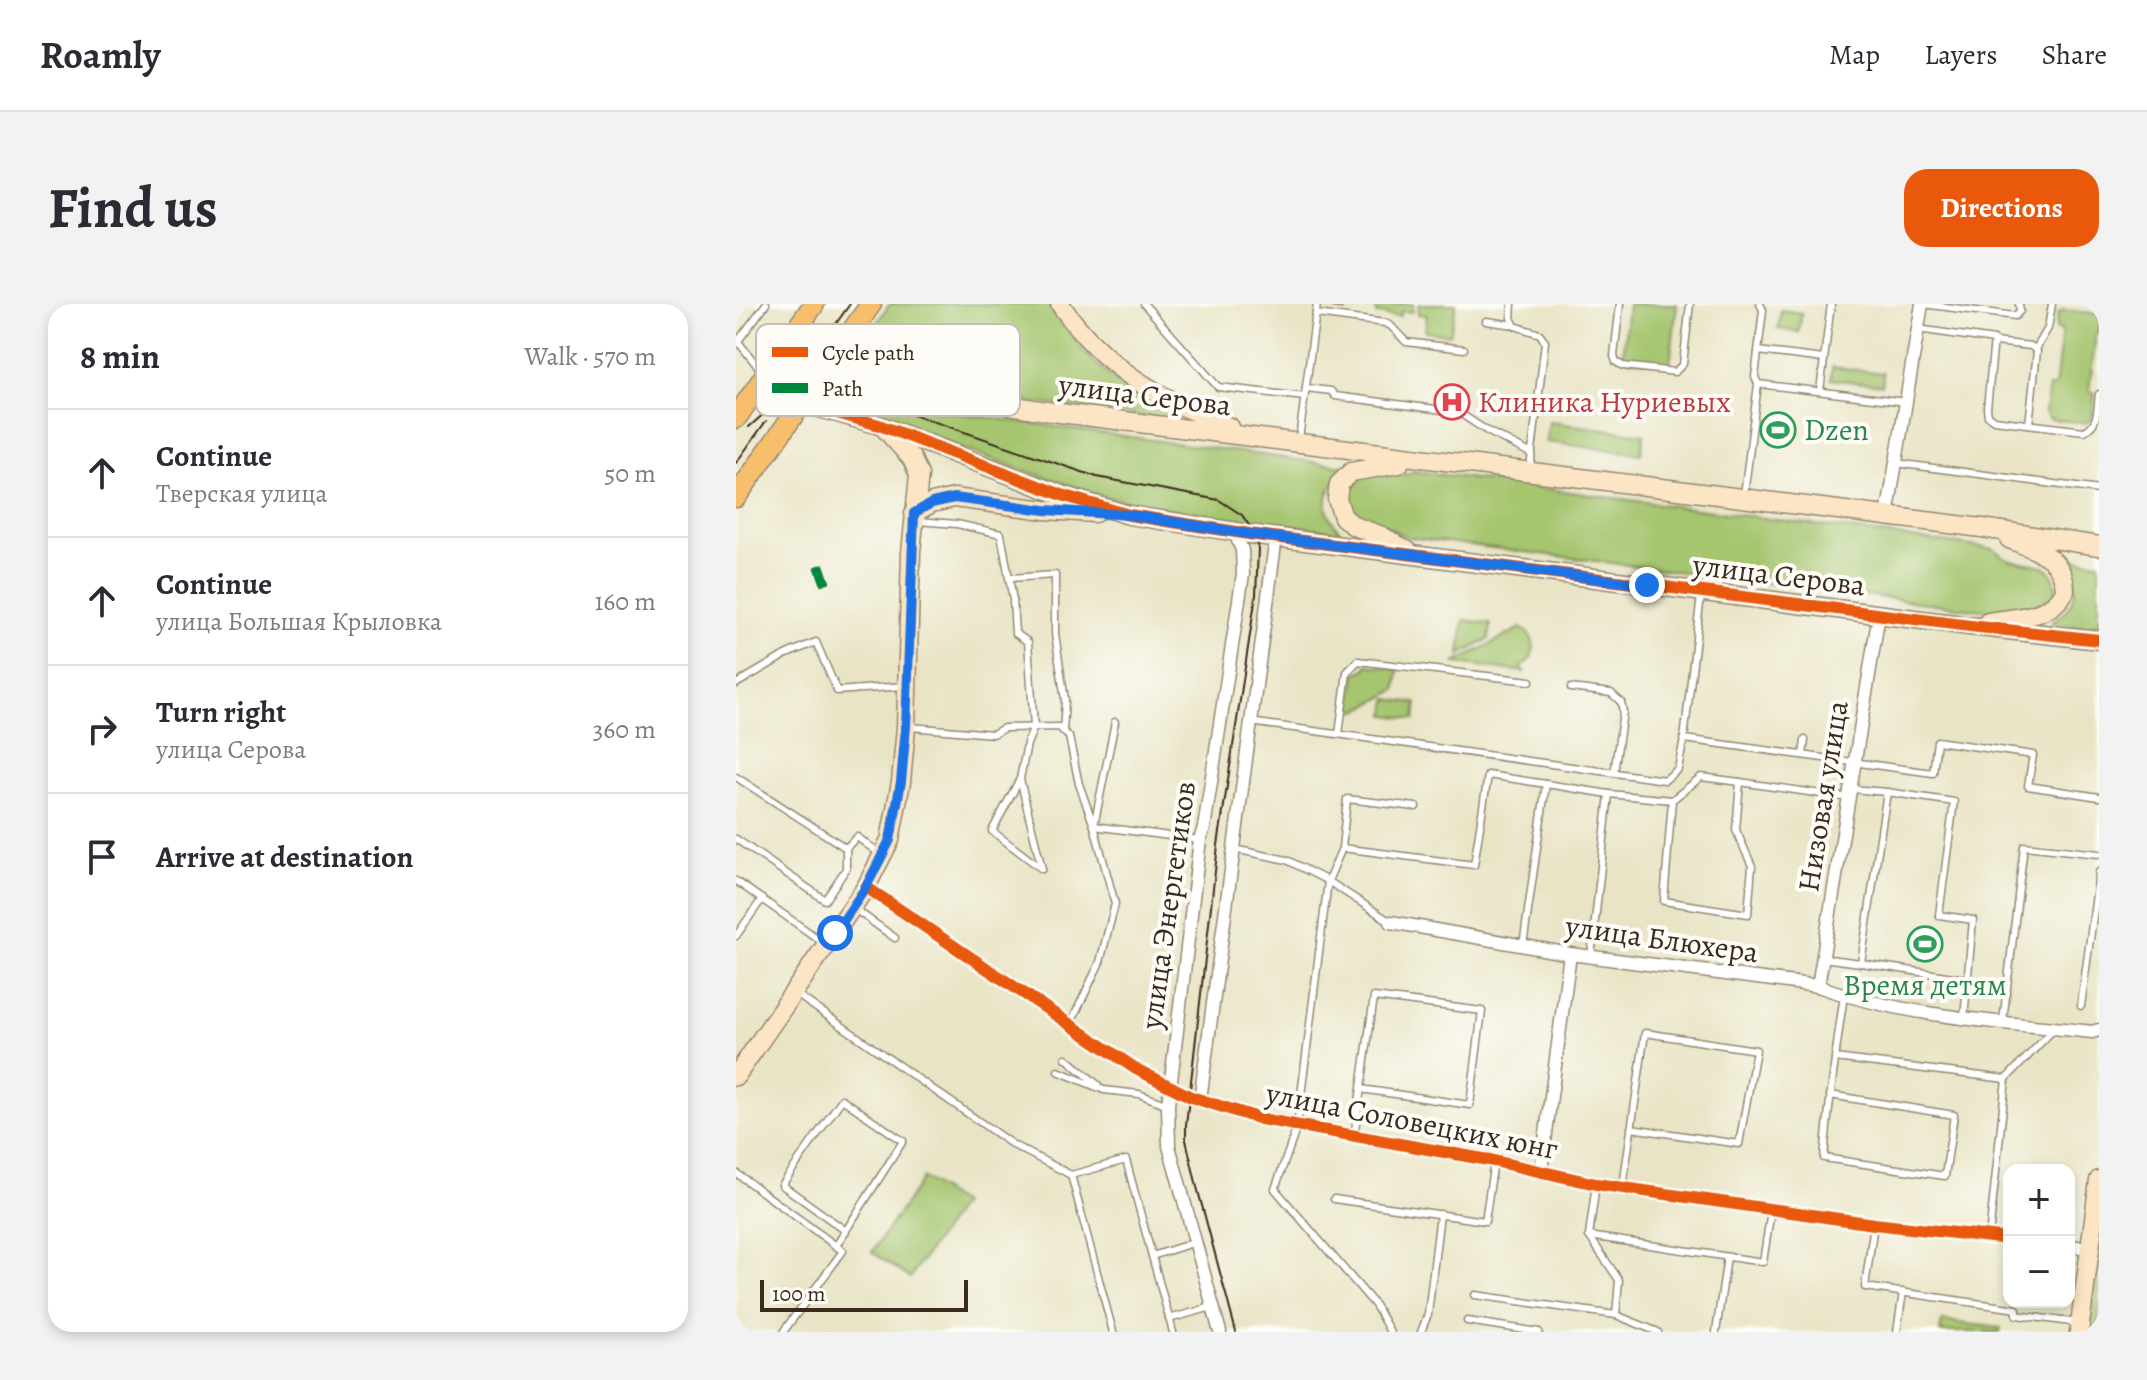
<!DOCTYPE html>
<html lang="en">
<head>
<meta charset="utf-8">
<style>
	:root { --surface:#fff; --page:#f2f2f3; --text:#2b2b33; --muted:#7c7c81; --line:#e1e1e2; --accent:#ea580c }
	body { margin:0; font-family:Alegreya,serif; background:var(--page); color:var(--text) }
	.controls { position:absolute; right:24px; bottom:24px; display:grid; overflow:hidden; border-radius:16px; box-shadow:0 4px 12px #0003 }
	.controls button { width:72px; height:72px; display:grid; place-items:center; padding:0; border:0; border-bottom:2px solid var(--line); background:var(--surface); color:var(--text); font:40px sans-serif }
	.scale { position:absolute; left:24px; bottom:20px; width:208px; box-sizing:border-box; padding-left:8px; border:4px solid #3b2a1e; border-top:0; font-size:22px; line-height:28px; white-space:nowrap; color:#3b2a1e; -webkit-text-stroke:6px #fdfcf7; paint-order:stroke }
	.stop { position:absolute; width:24px; height:24px; margin:-18px; border:6px solid #1a73e8; border-radius:50%; background:#fff }
	.stop.end { background:#1a73e8; border-color:#fff; box-shadow:0 2px 8px #0008 }
	.list { margin:0; padding:0; list-style:none }
	h2 { display:flex; justify-content:space-between; align-items:center; height:104px; margin:0; padding:0 32px; font-size:34px }
	h2 small { font-size:26px; font-weight:400; color:var(--muted) }
	.list li { display:grid; grid-template-columns:52px 1fr auto; gap:24px; align-items:center; box-sizing:border-box; height:128px; padding:0 32px; border-top:2px solid var(--line) }
	.list b { display:block; font-size:30px; white-space:nowrap }
	.list p { margin:0; font-size:26px; white-space:nowrap; color:var(--muted) }
	.list em { font-size:26px; font-style:normal; color:var(--muted) }
	.icon { flex:none; width:44px; height:44px; fill:none; stroke:currentColor; stroke-width:2; stroke-linecap:round; stroke-linejoin:round }
	.map { position:relative; flex:none; width:1363px; height:1028px; overflow:hidden; border-radius:24px }
	header { display:flex; align-items:center; gap:48px; box-sizing:border-box; height:112px; padding:0 40px; background:var(--surface); border-bottom:2px solid var(--line) }
	header strong { font-size:38px }
	nav { display:flex; gap:44px; margin-inline-start:auto; font-size:28px }
	.intro { display:flex; align-items:center; justify-content:space-between; box-sizing:border-box; height:192px; padding:0 48px }
	h1 { margin:0; font-size:56px }
	.button { padding:20px 36px; border-radius:24px; background:var(--accent); color:#fff; font-size:28px; font-weight:700 }
	main { display:flex; gap:48px; padding:0 48px }
	aside { flex:1; background:var(--surface); border-radius:24px; box-shadow:0 4px 12px #0003 }
	.map>svg:first-child { display:block }
</style>
</head>
<body>
<header>
<strong>Roamly</strong>
<nav><a>Map</a><a>Layers</a><a>Share</a></nav>
</header>
<div class="intro"><h1>Find us</h1><a class="button">Directions</a></div>
<main>
<aside>
<h2>8 min<small>Walk · 570 m</small></h2>
<ul class="list">
<li><svg class="icon" aria-label="ahead" viewBox="0 0 24 24"><path d="M12 20V5M6 11l6-6 6 6"/></svg><div><b>Continue</b><p>Тверская улица</p></div><em>50 m</em></li>
<li><svg class="icon" aria-label="ahead" viewBox="0 0 24 24"><path d="M12 20V5M6 11l6-6 6 6"/></svg><div><b>Continue</b><p>улица Большая Крыловка</p></div><em>160 m</em></li>
<li><svg class="icon" aria-label="right" viewBox="0 0 24 24"><path d="M7 20v-9h11M14 6l5 5-5 5"/></svg><div><b>Turn right</b><p>улица Серова</p></div><em>360 m</em></li>
<li><svg class="icon" aria-label="arrive" viewBox="0 0 24 24"><path d="M6 21V4h12l-3 4 3 4H6"/></svg><div><b>Arrive at destination</b></div></li>
</ul>
</aside>
<div class="map">
<svg width="1363" height="1028" viewBox="0 0 1363 1028">
	<rect width="100%" height="100%" fill="#fdfcf7"/>
	<filter id="ink" filterUnits="userSpaceOnUse"><feTurbulence type="fractalNoise" baseFrequency=".0125" numOctaves="2"/><feDisplacementMap in="SourceGraphic" scale="16" xChannelSelector="R" yChannelSelector="G"/><feConvolveMatrix kernelMatrix="1 2 1 2 8 2 1 2 1" color-interpolation-filters="sRGB"/></filter>
	<filter id="wash" filterUnits="userSpaceOnUse"><feTurbulence type="fractalNoise" baseFrequency=".006" numOctaves="4" result="noise"/><feDisplacementMap in="SourceGraphic" scale="32" xChannelSelector="R" yChannelSelector="G"/><feGaussianBlur stdDeviation="1.8" result="paint"/><feColorMatrix in="noise" values="0 0 0 0 0 0 0 0 0 0 0 0 0 0 0 0 0 1.4 0 .05"/><feComposite in="paint" operator="in"/></filter>
	<g filter="url(#wash)">
		<rect width="100%" height="100%" fill="#e9e4c5"/>
		<g fill="#a5c56e" stroke="#707846" stroke-width="2">
			<path d="M154,0H312L349,49L384,81L438,116L269,95L122,70L117,52Z"/>
			<path d="M641,0H677V8L665,7L664,13L640,10Z"/>
			<path d="M683,0H720L714,31L689,27L691,11L682,10Z"/>
			<path d="M892,0H941L934,60L891,55L887,52Z"/>
			<path d="M1045,6L1066,9L1063,28L1042,25Z"/>
			<path d="M1328,6L1363,10V29L1360,30L1353,87L1359,89L1356,114L1350,119L1314,115L1309,108L1313,83H1319L1326,26L1320,25L1322,9Z"/>
			<path d="M1096,63L1147,69L1146,81L1095,75Z"/>
			<path d="M132,97L614,163C590,183 580,203 605,228L449,208L363,192L137,114L130,108V100Z"/>
			<path d="M813,118L908,130L905,150L810,138Z"/>
			<path d="M679,167L1258,245C1263,249 1268,254 1275,256C1299,262 1321,255 1320,290L1291,306L1267,303L1253,307L671,233L654,224L631,222L612,209L610,194L615,178L635,169L666,172Z"/>
			<path d="M1322,253L1363,258V326L1315,319C1343,300 1348,277 1322,253Z"/>
			<path d="M728,316L755,320L753,335L724,351Z"/>
			<path d="M785,324C802,334 802,352 785,363L788,368L719,359Z"/>
			<path d="M631,361L663,365L660,386L622,407L614,406L620,369L630,365Z"/>
			<path d="M652,395L681,399L679,415L650,411Z"/>
			<path d="M187,874L225,900L174,974L136,948Z"/>
			<path d="M1363,948V1028H1353Z"/>
			<path d="M1206,1017L1265,1024L1264,1028H1204Z"/>
		</g>
	</g>
	<g filter="url(#ink)">
		<g fill="none" stroke-linecap="round" stroke-linejoin="round">
			<defs>
				<g id="lane">
					<path d="M408,0L482,83L568,93"/>
					<path d="M598,0L604,1"/>
					<path d="M776,0L775,14L779,22L804,30L809,38L794,164"/>
					<path d="M884,0L878,52L880,58L887,62L939,68L947,60L954,0"/>
					<path d="M1024,0L1027,6L1019,73L1022,80L1170,98"/>
					<path d="M1187,0L1279,12L1284,7L1283,0"/>
					<path d="M580,10L649,19L655,22L670,38L728,45"/>
					<path d="M750,17L778,21"/>
					<path d="M1182,25L1258,36L1251,104L1252,112L1258,116L1348,127C1363,121 1361,104 1363,90"/>
					<path d="M0,35L27,69"/>
					<path d="M2,37L30,0"/>
					<path d="M1259,38L1295,42L1301,47L1293,120"/>
					<path d="M1300,45L1312,24L1316,0"/>
					<path d="M1022,47L1088,55"/>
					<path d="M570,84L595,87L599,92L722,108L751,127L796,150"/>
					<path d="M1084,87L1095,0"/>
					<path d="M563,135L581,0"/>
					<path d="M1160,159L1363,186"/>
					<path d="M1008,191L1022,80"/>
					<path d="M181,217L221,220L265,230L277,296L279,329L292,338L298,423L291,440L284,475L256,527L306,565L284,475"/>
					<path d="M274,274L319,271V330L329,396L327,427"/>
					<path d="M0,380L51,350L80,338L101,387L168,382"/>
					<path d="M835,384L875,389L885,398L887,408L878,469"/>
					<path d="M379,418L358,522L464,536"/>
					<path d="M514,418L929,476L942,465L948,435L965,291"/>
					<path d="M174,423L257,430L268,424L323,423L333,433L343,480L358,522L379,600L364,658L334,721"/>
					<path d="M603,430L611,368L622,357L794,377"/>
					<path d="M948,435L1197,469L1201,437L1297,451L1292,482L1363,493"/>
					<path d="M1067,451L1069,436"/>
					<path d="M0,473L110,544"/>
					<path d="M1115,485L1151,488"/>
					<path d="M936,496L965,473L1004,478"/>
					<path d="M0,535L89,596L110,565V544L121,533L143,549"/>
					<path d="M606,544L738,561L752,471L810,480"/>
					<path d="M498,545L551,556L592,577L655,618"/>
					<path d="M0,577L88,639"/>
					<path d="M120,606L159,634"/>
					<path d="M0,632L26,595"/>
					<path d="M787,642L810,480L873,490"/>
					<path d="M855,653L873,490L936,496L928,597L1012,610L1016,562L1000,526L1004,478L1113,494"/>
					<path d="M1086,654L1125,659"/>
					<path d="M60,690L277,841L335,871"/>
					<path d="M1345,702L1363,568"/>
					<path d="M1228,714L1237,616L1203,611L1218,498L1151,488L1125,659L1230,675"/>
					<path d="M1267,717L1288,542L1363,550"/>
					<path d="M330,754L362,781"/>
					<path d="M1099,754L1270,775"/>
					<path d="M322,767L368,786L403,790L432,801"/>
					<path d="M1094,791L1218,811L1209,872L1088,854C1093,799 1100,745 1108,691"/>
					<path d="M618,833L638,693L746,707L734,801L625,785"/>
					<path d="M0,869L107,947L47,1028"/>
					<path d="M860,880L853,932L883,976L880,1011L922,1028"/>
					<path d="M887,884L889,868L909,729L1020,746L1003,840L895,824"/>
					<path d="M598,895L749,917L758,857"/>
					<path d="M1138,920L1129,983L1281,1005V1011L1343,1019"/>
					<path d="M853,932L1027,958L1035,906"/>
					<path d="M1253,933L1270,775L1318,725"/>
					<path d="M100,942L167,837L106,795L46,881L110,927"/>
					<path d="M416,952L437,1028"/>
					<path d="M739,991L880,1011"/>
					<path d="M433,1015L476,1003"/>
					<path d="M731,1017L803,1028"/>
					<path d="M377,1028L335,871L390,856L416,952L460,938"/>
					<path d="M654,1028L639,1001L539,885L561,823L592,577L606,544L611,495L680,503"/>
					<path d="M685,1028L692,1010L704,910"/>
					<path d="M980,1028L991,953"/>
					<path d="M1161,1028L1167,988"/>
				</g>
				<g id="street">
					<path d="M1151,213L1186,0"/>
					<path d="M130,583L400,765L455,793L525,815L758,857L860,880L1138,920L1273,935"/>
					<path d="M655,618L834,650L1082,682C1169,713 1264,718 1356,728L1363,726"/>
					<path d="M1082,682L1143,310"/>
					<path d="M464,796L540,233"/>
					<path d="M805,867L834,650"/>
					<path d="M1333,942L1355,944"/>
					<path d="M484,1028L433,842L432,801L464,536L468,524L507,270L506,246L498,227"/>
				</g>
				<g id="secondary">
					<path d="M324,0C370,67 421,92 493,123"/>
					<path d="M29,71L48,91L66,99L143,121L326,191L393,211L513,230L1234,322L1363,336"/>
					<path d="M29,71L86,70L316,108L1246,224L1363,242"/>
					<path d="M663,160L615,168L603,180L601,195L607,213L618,222L646,232L672,247"/>
					<path d="M178,209L196,199L218,194L309,206L359,209"/>
					<path d="M1252,318C1280,313 1314,315 1329,287C1329,253 1300,246 1273,235"/>
					<path d="M0,772L130,583L154,536L165,478L170,423L175,248L183,171L176,155L150,126"/>
					<path d="M1343,1028L1363,876"/>
				</g>
				<g id="primary">
					<path d="M0,114L78,0"/>
					<path d="M0,193L135,0"/>
				</g>
			</defs>
			<use href="#lane" stroke="#928772" stroke-width="9"/>
			<use href="#street" stroke="#928772" stroke-width="15"/>
			<use href="#secondary" stroke="#928772" stroke-width="21"/>
			<use href="#primary" stroke="#928772" stroke-width="23"/>
			<use href="#lane" stroke="#fff" stroke-width="6"/>
			<use href="#street" stroke="#fff" stroke-width="12"/>
			<use href="#secondary" stroke="#fce5c4" stroke-width="18"/>
			<use href="#primary" stroke="#f7bf6c" stroke-width="20"/>
			<g stroke="#3b2a1e" stroke-width="2">
				<path d="M88,34L90,64L105,89"/>
				<path d="M54,84L114,0"/>
				<path d="M13,123L58,83L81,78L361,173L483,196L506,211L519,230L522,245L520,291L482,541L450,821V836L461,883L500,1028"/>
				<path d="M0,159L30,117"/>
			</g>
			<path stroke="#00873e" stroke-width="10" stroke-dasharray="20 10" stroke-linecap="butt" d="M83,261L92,287"/>
			<defs>
				<g id="cycleway">
					<path d="M29,71L48,91L66,99L143,121L326,191L393,211L513,230L1234,322L1363,336"/>
					<path d="M130,583L400,765L455,793L525,815L758,857L860,880L1138,920L1273,935"/>
				</g>
			</defs>
			<use href="#cycleway" stroke="#fdfcf7" stroke-width="17"/>
			<use href="#cycleway" stroke="#e8590c" stroke-width="12"/>
		</g>
	</g>
	<g fill="none" stroke-linecap="round" stroke-linejoin="round" filter="url(#ink)">
		<path stroke="#1a73e8" stroke-width="10" d="M99,629L130,583L154,536L165,478L170,423L178,209L196,199L218,194L309,206L393,211L513,230L911,281"/>
	</g>
	<defs>
		<symbol id="hospital-ring" viewBox="-11 -11 22 22"><circle r="9.5" fill="#fdfcf7" stroke="#e0444e" stroke-width="1.5"/><path d="M-5-5h3v3.5h4V-5h3V5h-3V1.5h-4V5h-3Z" fill="#e0444e"/></symbol>
		<symbol id="stadium-ring" viewBox="-11 -11 22 22"><circle r="9.5" fill="#fdfcf7" stroke="#2e9e5b" stroke-width="1.5"/><path d="M0-5a6.5 5 0 1 0 0 10a6.5 5 0 1 0 0-10ZM-3.5-1.8h7v3.6h-7Z" fill="#2e9e5b"/></symbol>
	</defs>
	<g fill-rule="evenodd">
		<use href="#hospital-ring" x="696" y="78" width="40" height="40"/>
		<use href="#stadium-ring" x="1022" y="106" width="40" height="40"/>
		<use href="#stadium-ring" x="1169" y="620" width="40" height="40"/>
	</g>
	<g text-anchor="middle" stroke-width="8" stroke-linejoin="round" paint-order="stroke">
		<g font-size="30" fill="#3b2a1e" stroke="#fdfcf7">
			<text transform="translate(409 91) rotate(7)" y="10">улица Серова</text>
			<text transform="translate(1043 271) rotate(7)" y="10">улица Серова</text>
			<text transform="translate(1087 492) rotate(-81)" y="10">Низовая улица</text>
			<text transform="translate(432 601) rotate(-82)" y="10">улица Энергетиков</text>
			<text transform="translate(926 635) rotate(8)" y="10">улица Блюхера</text>
			<text transform="translate(676 817) rotate(11)" y="10">улица Соловецких юнг</text>
		</g>
		<g font-size="30" fill="#be3a42" stroke="#fdfcf7" text-anchor="start">
			<text x="742" y="108">Клиника Нуриевых</text>
		</g>
		<g font-size="30" fill="#27864d" stroke="#fdfcf7" text-anchor="start">
			<text x="1068" y="136">Dzen</text>
			<text x="1189" y="691" text-anchor="middle">Время детям</text>
		</g>
	</g>
	<rect x="20" y="20" width="264" height="92" rx="12" fill="#fdfcf7" stroke="#c3bdb6" stroke-width="2"/>
	<rect x="36" y="43" width="36" height="10" fill="#e8590c"/>
	<rect x="36" y="79" width="36" height="10" fill="#00873e"/>
	<g font-size="22" fill="#3b2a1e">
		<text x="86" y="56">Cycle path</text>
		<text x="86" y="92">Path</text>
	</g>
</svg>
<div class="controls">
<button>+</button>
<button>−</button>
</div>
<div class="scale">100 m</div>
<div class="stop" style="left:99px;top:629px"></div>
<div class="stop end" style="left:911px;top:281px"></div>
</div>
</main>
</body>
</html>
